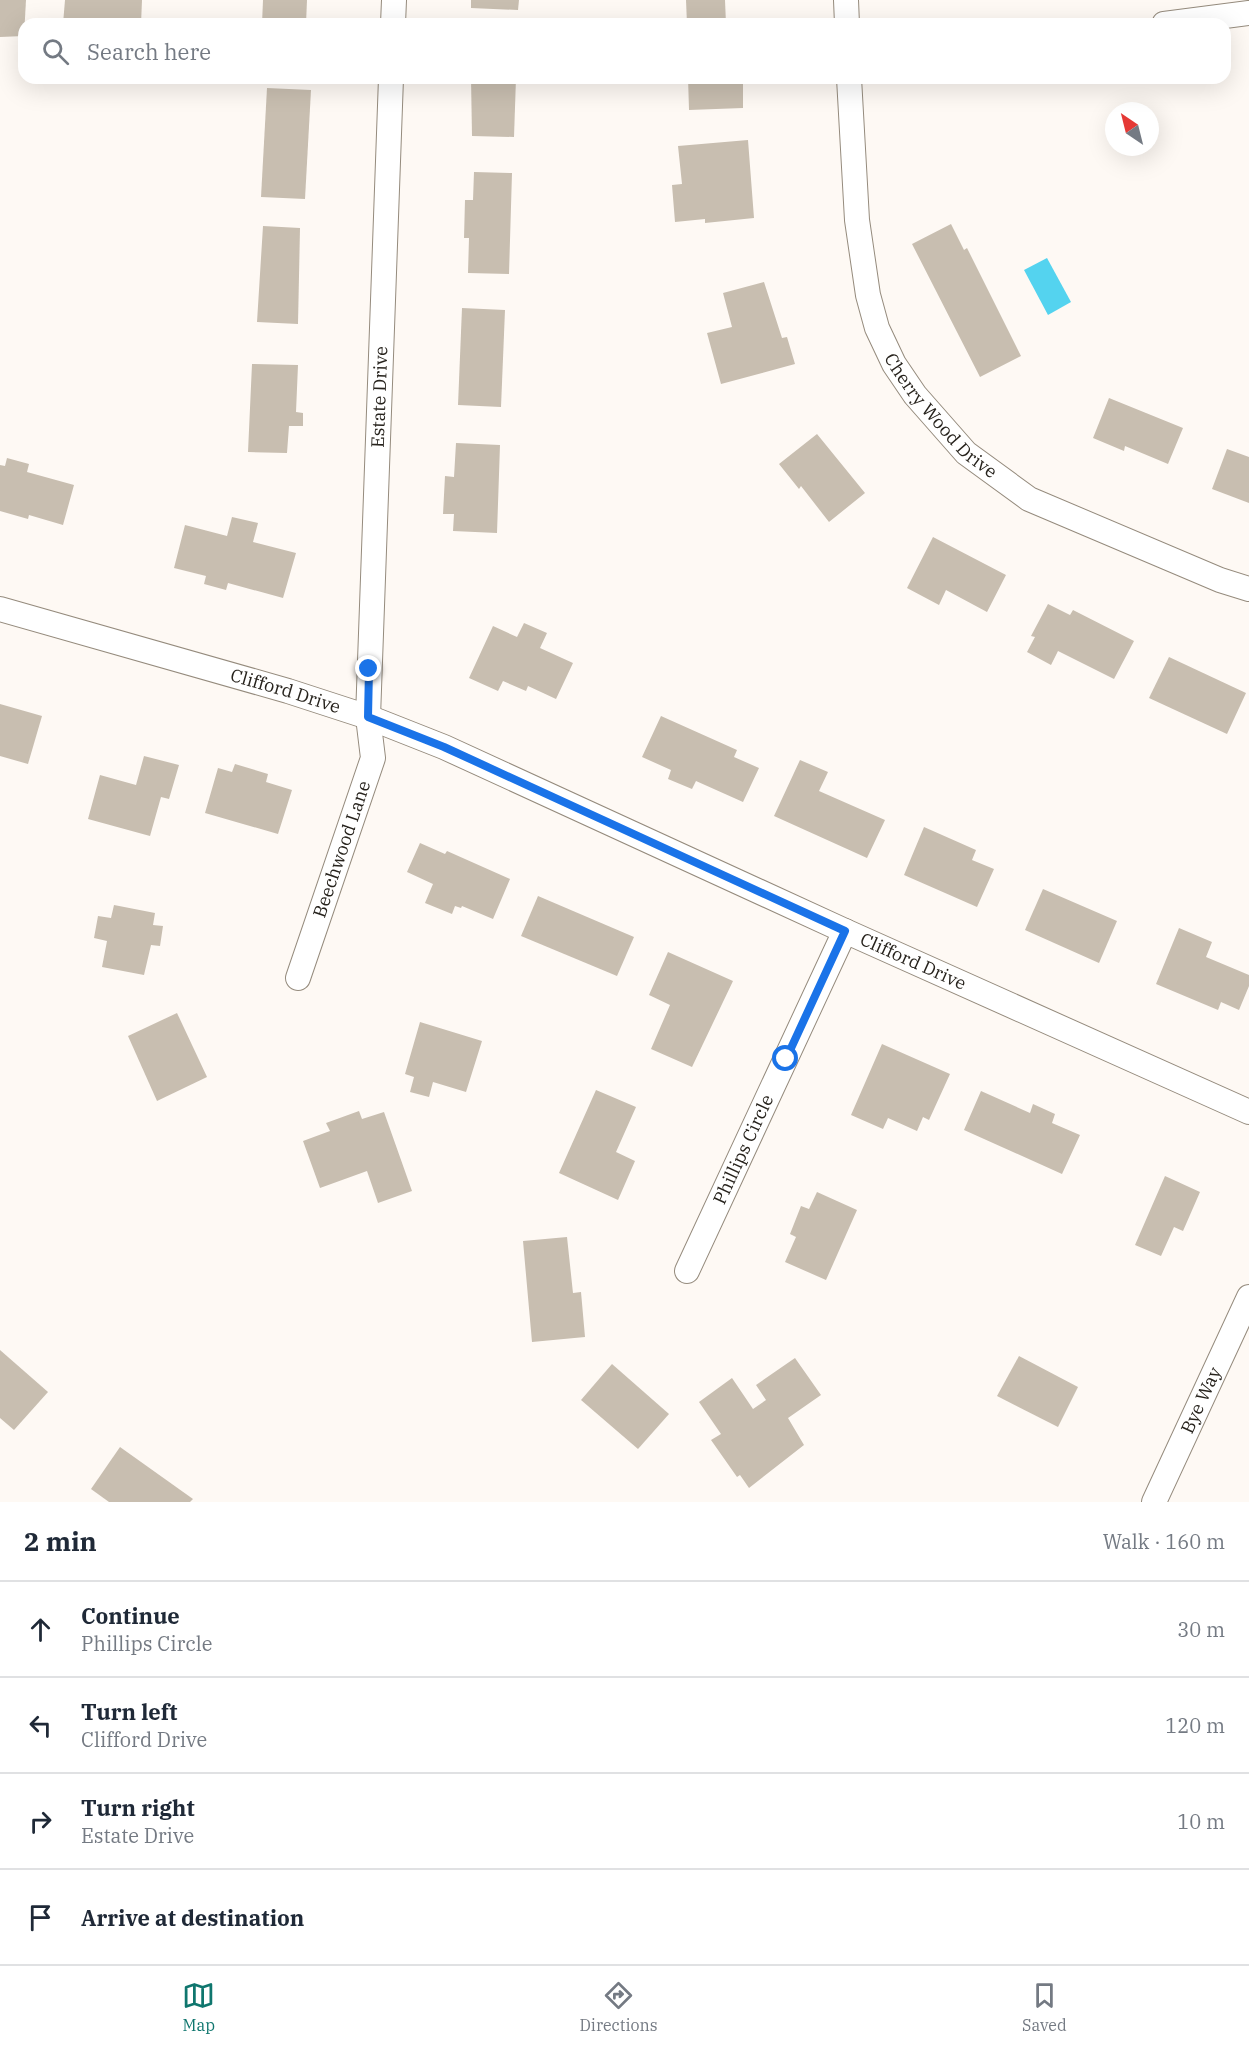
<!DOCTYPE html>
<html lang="en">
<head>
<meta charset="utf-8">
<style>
	:root { --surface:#fff; --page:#f2f2f3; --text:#1f2937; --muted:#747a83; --line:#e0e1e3; --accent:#0f766e }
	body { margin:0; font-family:"IBM Plex Serif",serif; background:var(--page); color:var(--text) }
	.compass { position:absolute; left:1105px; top:102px; width:54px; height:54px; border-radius:50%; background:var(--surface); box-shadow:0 6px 24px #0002; rotate:325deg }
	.stop { position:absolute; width:18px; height:18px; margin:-14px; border:4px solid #1a73e8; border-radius:50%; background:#fff }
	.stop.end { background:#1a73e8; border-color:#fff; box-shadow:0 2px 6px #0008 }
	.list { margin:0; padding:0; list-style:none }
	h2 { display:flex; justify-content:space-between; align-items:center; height:78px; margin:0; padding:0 24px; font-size:26px }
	h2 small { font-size:20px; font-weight:400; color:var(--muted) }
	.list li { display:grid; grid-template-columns:39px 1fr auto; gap:18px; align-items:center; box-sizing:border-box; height:96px; padding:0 24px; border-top:2px solid var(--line) }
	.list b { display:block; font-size:22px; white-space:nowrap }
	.list p { margin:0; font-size:20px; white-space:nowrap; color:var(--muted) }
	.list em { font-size:20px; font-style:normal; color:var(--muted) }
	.icon { flex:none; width:33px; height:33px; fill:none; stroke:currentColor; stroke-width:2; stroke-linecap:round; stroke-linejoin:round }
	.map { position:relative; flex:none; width:1249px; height:1502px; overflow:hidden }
	.search { position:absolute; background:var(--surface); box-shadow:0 6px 24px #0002; left:18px; right:18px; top:18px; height:66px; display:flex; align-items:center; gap:15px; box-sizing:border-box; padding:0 21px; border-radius:18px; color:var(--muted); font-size:22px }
	.sheet { height:462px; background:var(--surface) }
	nav { display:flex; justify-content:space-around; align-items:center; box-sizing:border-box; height:84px; border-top:2px solid var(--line); background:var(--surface); font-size:16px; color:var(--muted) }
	nav a { display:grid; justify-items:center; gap:3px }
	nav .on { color:var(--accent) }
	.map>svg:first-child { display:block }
</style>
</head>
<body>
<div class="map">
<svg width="1249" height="1502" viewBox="0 0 1249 1502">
	<rect width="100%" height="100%" fill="#fef9f4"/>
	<path fill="#54d3ef" d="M1047,258L1071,302L1048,315L1024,270Z"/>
	<g fill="#c8beb0">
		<path d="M0,0H26L24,36L0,37Z"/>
		<path d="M65,0H142L141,24H63Z"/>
		<path d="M263,0H307L306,24H262Z"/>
		<path d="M471,0H519L518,10L471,8Z"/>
		<path d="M686,0H725L726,24H687Z"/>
		<path d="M471,78H516L514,137L472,136Z"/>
		<path d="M688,78H743V108L689,110Z"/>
		<path d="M267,88L311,90L305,199L261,197Z"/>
		<path d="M748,140L754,218L705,223V219L675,222L672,185L682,184L678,146Z"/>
		<path d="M474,172L512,173L509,274L468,273L469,238H464L465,200H473Z"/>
		<path d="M951,224L964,250L967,248L1021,356L980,377L912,244Z"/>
		<path d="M263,226L300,228L298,324L257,322Z"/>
		<path d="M764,282L782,338L787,337L795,364L721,384L707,333L732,327L723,293Z"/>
		<path d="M462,308L505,310L501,407L458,405Z"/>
		<path d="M252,364L298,365L296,412L303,413V426H289L287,453L248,452Z"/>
		<path d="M1109,398L1183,428L1168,464L1125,446L1124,451L1093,438Z"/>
		<path d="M817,434L865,493L829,522L801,486L799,489L779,464Z"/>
		<path d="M456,443L500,445L497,533L453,531L454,514H443L445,476L454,477Z"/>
		<path d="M1227,449L1249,457V503L1212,489Z"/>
		<path d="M7,458L29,464L27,472L74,485L63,525L29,515L28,519L0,511V465L5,466Z"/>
		<path d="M232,517L258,523L253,542L296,553L283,598L228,583L226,590L204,584L206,576L174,568L185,525L227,536Z"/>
		<path d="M933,537L1006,575L987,612L946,590L939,605L907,588Z"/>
		<path d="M1048,604L1070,615L1073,610L1134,641L1114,679L1058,651L1051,665L1027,652L1035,637L1031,636Z"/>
		<path d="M524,623L547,633L540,648L573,663L556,699L528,686L526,691L503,681L498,691L469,678L493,626L517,637Z"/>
		<path d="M1169,657L1246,693L1227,734L1149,698Z"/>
		<path d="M0,704L42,716L28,764L0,756Z"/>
		<path d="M661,716L737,750L734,757L759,768L743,802L696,781L692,789L668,779L671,770L642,757Z"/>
		<path d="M144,756L179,765L169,799L161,797L150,836L88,819L100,775L136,785Z"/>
		<path d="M800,760L828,772L819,791L885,820L867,858L774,816Z"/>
		<path d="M235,764L268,774L266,782L292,790L278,834L205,813L218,768L232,772Z"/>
		<path d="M924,827L976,850L972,860L994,869L977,907L904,875Z"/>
		<path d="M420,843L445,854L447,851L510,879L493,919L462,906L461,908L455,906L452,914L425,903L433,884L407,872Z"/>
		<path d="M1043,889L1117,921L1099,963L1025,930Z"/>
		<path d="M538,896L634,937L617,976L521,936Z"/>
		<path d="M114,905L155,913L153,925L163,926L160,946L151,945L144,975L102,967L107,941L94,938L98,916L111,918Z"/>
		<path d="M1179,928L1212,942L1206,957L1249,975V986L1239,1010L1221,1002L1218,1010L1156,984Z"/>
		<path d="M668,952L733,981L692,1067L651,1049L670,1005L649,995Z"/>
		<path d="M177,1013L207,1077L157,1101L128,1036Z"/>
		<path d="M420,1022L482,1041L466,1092L433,1082L429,1097L410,1092L414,1077L405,1074Z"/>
		<path d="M882,1044L950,1074L929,1120L923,1117L917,1131L888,1118L883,1129L851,1115Z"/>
		<path d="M596,1090L636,1107L616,1152L635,1161L618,1200L559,1173Z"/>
		<path d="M981,1091L1030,1113L1033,1104L1055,1114L1052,1123L1080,1135L1062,1174L964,1130Z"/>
		<path d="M359,1111L362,1119L384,1112L412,1191L378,1203L367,1171L320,1188L303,1141L330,1131L326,1123Z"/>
		<path d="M1165,1176L1200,1192L1183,1231L1174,1227L1161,1256L1135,1245Z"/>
		<path d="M817,1192L857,1210L826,1280L785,1262L796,1237L790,1234L801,1206L809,1209Z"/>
		<path d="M567,1237L573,1293L581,1292L585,1337L532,1342L523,1241Z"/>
		<path d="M0,1350L48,1392L14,1430L0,1418Z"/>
		<path d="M1019,1356L1078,1387L1058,1427L997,1396Z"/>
		<path d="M795,1358L821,1395L788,1418L804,1445L749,1488L740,1475L737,1477L711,1440L721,1434L699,1402L732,1378L753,1409L766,1400L756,1385Z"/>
		<path d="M612,1364L669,1414L638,1449L581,1400Z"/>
		<path d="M120,1447L193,1499L190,1502H109L91,1489Z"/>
	</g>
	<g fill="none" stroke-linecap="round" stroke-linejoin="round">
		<defs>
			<g id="street">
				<path d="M846,0L847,24"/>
				<path d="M393,24L394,0"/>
				<path d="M1164,24L1249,13"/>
				<path id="s1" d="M849,78L857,220L868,295L877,328L894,364L915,395L966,453L1029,499L1220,580L1249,589"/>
				<path id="s2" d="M0,609L288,691L368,717L444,747L845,931L1249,1112"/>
				<path id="s3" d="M298,978L373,758L368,717L391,78"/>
				<path id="s4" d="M687,1271L845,931"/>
				<path id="s5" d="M1154,1502L1249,1297"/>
			</g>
		</defs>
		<use href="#street" stroke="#958b7d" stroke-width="26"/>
		<use href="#street" stroke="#fff" stroke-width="24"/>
	</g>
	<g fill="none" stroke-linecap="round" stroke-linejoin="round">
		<path stroke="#1a73e8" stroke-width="8" d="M369,669L368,717L444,747L845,931L786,1059"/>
	</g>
	<g text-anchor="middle" stroke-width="4.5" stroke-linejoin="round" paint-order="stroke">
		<g font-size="18" fill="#27231d" stroke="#fef9f4">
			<text dy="6" stroke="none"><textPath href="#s3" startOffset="594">Estate Drive</textPath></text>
			<text dy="6" stroke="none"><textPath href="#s1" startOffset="362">Cherry Wood Drive</textPath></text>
			<text dy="6" stroke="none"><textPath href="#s2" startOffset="297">Clifford Drive</textPath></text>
			<text dy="6" stroke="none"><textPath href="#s3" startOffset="136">Beechwood Lane</textPath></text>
			<text dy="6" stroke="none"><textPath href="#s2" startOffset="981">Clifford Drive</textPath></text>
			<text dy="6" stroke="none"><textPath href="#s4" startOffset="134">Phillips Circle</textPath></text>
			<text dy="6" stroke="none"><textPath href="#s5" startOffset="112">Bye Way</textPath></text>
		</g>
	</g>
</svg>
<svg class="compass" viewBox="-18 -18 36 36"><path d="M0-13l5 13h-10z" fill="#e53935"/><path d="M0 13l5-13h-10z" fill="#747a83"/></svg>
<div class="stop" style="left:786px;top:1059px"></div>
<div class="stop end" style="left:369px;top:669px"></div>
<div class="search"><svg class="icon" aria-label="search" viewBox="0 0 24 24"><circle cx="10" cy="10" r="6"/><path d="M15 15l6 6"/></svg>Search here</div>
</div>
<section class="sheet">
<h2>2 min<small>Walk · 160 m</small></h2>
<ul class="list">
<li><svg class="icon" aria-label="ahead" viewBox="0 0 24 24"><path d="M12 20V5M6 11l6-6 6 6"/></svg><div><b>Continue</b><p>Phillips Circle</p></div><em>30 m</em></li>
<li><svg class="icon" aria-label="left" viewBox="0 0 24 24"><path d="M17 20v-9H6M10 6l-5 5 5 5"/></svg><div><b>Turn left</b><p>Clifford Drive</p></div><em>120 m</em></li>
<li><svg class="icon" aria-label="right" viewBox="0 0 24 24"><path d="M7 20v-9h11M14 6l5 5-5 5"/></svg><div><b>Turn right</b><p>Estate Drive</p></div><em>10 m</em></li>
<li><svg class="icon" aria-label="arrive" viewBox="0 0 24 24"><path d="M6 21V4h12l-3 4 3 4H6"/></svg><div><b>Arrive at destination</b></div></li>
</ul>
</section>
<nav>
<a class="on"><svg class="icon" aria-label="map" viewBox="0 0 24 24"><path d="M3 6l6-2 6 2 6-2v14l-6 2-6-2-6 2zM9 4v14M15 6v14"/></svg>Map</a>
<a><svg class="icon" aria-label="directions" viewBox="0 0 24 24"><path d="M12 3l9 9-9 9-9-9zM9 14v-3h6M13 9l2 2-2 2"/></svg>Directions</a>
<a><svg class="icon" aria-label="saved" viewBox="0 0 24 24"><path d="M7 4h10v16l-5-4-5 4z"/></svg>Saved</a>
</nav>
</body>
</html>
